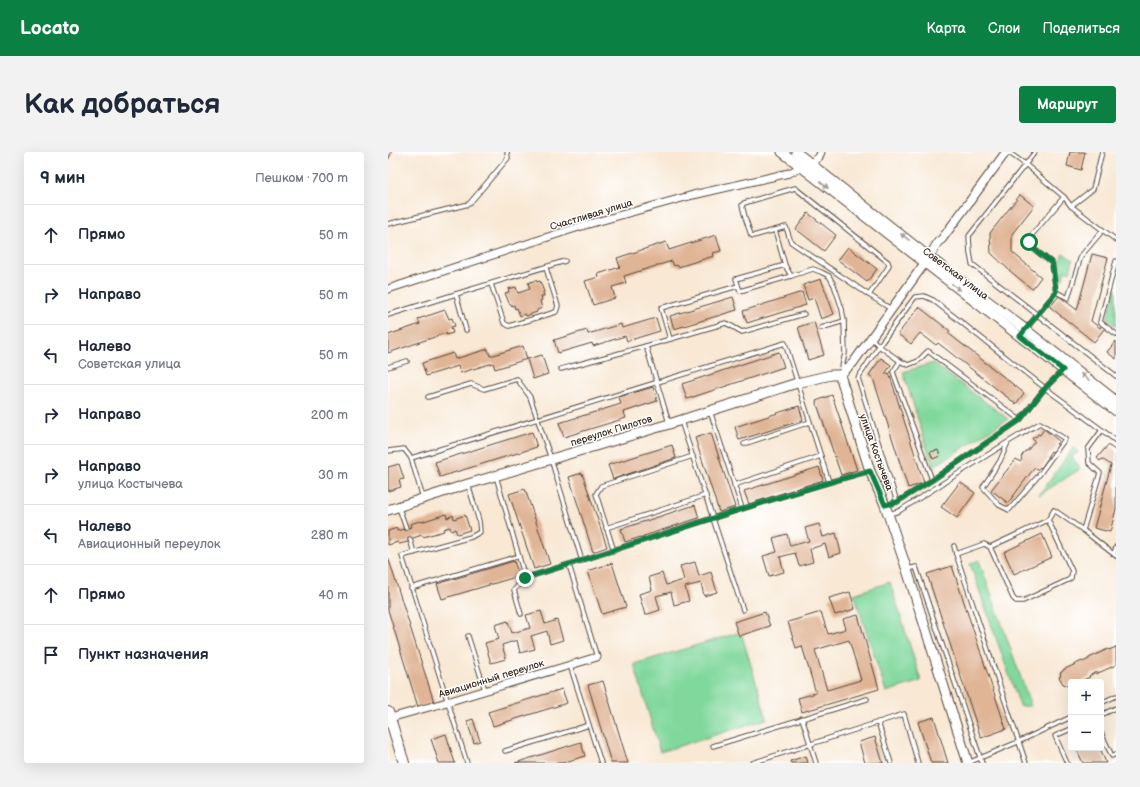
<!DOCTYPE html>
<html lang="ru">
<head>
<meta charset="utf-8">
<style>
	:root { --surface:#fff; --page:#f2f2f3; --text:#1f2937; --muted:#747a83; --line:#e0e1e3; --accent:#0b8043 }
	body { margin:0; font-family:"Balsamiq Sans",sans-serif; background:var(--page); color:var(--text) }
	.controls { position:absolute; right:12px; bottom:12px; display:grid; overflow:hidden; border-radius:4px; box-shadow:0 4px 16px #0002 }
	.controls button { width:36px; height:36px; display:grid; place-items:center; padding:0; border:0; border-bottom:1px solid var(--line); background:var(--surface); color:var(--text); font:20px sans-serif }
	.stop { position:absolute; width:12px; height:12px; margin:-9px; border:3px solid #0b8043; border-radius:50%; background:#fff }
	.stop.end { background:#0b8043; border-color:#fff; box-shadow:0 1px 4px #0008 }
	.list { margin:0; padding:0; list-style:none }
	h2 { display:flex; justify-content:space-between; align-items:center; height:52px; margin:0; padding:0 16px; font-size:17px }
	h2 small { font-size:13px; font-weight:400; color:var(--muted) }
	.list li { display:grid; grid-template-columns:26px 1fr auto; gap:12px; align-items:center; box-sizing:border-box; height:60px; padding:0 16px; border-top:1px solid var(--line) }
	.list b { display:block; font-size:15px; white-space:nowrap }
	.list p { margin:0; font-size:13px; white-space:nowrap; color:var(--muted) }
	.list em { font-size:13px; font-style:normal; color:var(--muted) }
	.icon { flex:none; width:22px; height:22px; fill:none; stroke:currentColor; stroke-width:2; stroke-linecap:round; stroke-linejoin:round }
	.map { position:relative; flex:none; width:728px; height:611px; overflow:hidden; border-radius:4px }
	header { display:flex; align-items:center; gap:24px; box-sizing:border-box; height:56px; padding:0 20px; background:var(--accent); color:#fff }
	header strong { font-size:19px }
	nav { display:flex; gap:22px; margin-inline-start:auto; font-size:14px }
	.intro { display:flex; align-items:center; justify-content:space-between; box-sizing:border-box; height:96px; padding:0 24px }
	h1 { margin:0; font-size:28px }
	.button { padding:10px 18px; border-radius:4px; background:var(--accent); color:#fff; font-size:14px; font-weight:700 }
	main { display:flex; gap:24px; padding:0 24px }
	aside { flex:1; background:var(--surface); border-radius:4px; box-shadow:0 4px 16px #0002 }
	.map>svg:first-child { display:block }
</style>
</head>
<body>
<header>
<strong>Locato</strong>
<nav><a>Карта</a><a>Слои</a><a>Поделиться</a></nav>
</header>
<div class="intro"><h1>Как добраться</h1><a class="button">Маршрут</a></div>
<main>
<aside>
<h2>9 мин<small>Пешком · 700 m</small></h2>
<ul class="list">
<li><svg class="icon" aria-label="ahead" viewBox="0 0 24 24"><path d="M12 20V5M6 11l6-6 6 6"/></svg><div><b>Прямо</b></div><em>50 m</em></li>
<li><svg class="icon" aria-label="right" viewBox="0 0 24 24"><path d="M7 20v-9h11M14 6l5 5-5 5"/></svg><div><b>Направо</b></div><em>50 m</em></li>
<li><svg class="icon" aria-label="left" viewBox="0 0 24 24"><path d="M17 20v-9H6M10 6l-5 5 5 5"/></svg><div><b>Налево</b><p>Советская улица</p></div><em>50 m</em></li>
<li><svg class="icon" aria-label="right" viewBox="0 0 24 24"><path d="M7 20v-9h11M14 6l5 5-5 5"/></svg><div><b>Направо</b></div><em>200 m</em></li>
<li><svg class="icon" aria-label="right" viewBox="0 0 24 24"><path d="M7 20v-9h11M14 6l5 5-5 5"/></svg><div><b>Направо</b><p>улица Костычева</p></div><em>30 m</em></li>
<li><svg class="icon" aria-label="left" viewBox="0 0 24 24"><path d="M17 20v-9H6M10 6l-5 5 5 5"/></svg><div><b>Налево</b><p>Авиационный переулок</p></div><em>280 m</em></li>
<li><svg class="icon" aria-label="ahead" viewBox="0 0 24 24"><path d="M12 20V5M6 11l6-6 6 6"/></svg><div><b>Прямо</b></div><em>40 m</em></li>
<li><svg class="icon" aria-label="arrive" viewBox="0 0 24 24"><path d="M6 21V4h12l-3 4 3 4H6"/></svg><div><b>Пункт назначения</b></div></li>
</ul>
</aside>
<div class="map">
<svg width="728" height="611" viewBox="0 0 728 611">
	<rect width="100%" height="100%" fill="#fff"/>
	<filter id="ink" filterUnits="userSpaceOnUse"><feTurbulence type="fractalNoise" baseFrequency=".025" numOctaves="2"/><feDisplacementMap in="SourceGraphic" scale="8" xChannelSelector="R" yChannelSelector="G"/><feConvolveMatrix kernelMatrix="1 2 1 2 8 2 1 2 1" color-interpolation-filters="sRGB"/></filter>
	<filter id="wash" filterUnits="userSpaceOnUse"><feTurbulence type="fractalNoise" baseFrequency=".012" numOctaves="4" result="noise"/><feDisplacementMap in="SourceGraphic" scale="16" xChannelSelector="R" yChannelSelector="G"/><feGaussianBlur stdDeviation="0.9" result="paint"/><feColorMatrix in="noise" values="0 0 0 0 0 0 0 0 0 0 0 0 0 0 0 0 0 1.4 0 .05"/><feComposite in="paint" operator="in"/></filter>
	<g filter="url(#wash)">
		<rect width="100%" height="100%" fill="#f8e8d4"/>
		<g fill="#80d89c" stroke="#5e815d">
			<path d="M675,101L685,108L682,120L677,118L675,127H671C668,117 671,110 675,101Z"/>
			<path d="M727,137H728V174L719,167Z"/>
			<path d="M545,211L620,267L545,315L515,220Z"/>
			<path d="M686,295L690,301L684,304L692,317L651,343Z"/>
			<path d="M591,408L643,554H632L582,412Z"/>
			<path d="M502,430L533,529L498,540L466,442Z"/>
			<path d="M353,480L379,567L272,600L246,512Z"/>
		</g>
		<g id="blocks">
			<g fill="#e0b596" fill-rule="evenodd">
				<path d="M0,0H4L0,8Z"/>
				<path d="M682,0H697L693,18L679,14Z"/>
				<path d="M632,43L646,54L624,82V100L653,125L644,137L622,119L603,101L602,81Z"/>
				<path d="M420,61L448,83L436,99L408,77Z"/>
				<path d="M328,83L333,99L325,101L326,104L290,115L289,113L286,114L284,109L236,124L238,131L224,135L227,146L205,153L197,129L211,125L210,122L232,115L229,106L278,90L281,98Z"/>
				<path d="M460,95L489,117L479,130L450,108Z"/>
				<path d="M704,102L720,106L703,169L712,176L714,173L717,176L706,190L662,155L671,144L689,158Z"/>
				<path d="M433,127L446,162L433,167L426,146L420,148L415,133Z"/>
				<path d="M148,128L149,130L152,129L156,140H155L156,144H153L154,148L152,149L154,156L149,158V160L138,164L137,162L132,164L129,156L127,157L126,153L124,154L122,151H121L117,141L121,140L120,137L128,135L130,141L142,137L140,131Z"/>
				<path d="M414,140L418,153L359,171L355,159Z"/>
				<path d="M345,145L349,158L286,177L282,164Z"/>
				<path d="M531,155L562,179L560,181L636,241L628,252L550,191L548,193L532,181L523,192L510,182Z"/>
				<path d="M57,158L61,167L64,166L67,174L63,175L65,181L58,183V181L0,201V183L32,172L30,167Z"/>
				<path d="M268,166L272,179L239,189L237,184L205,194L204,191L170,201L166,188L199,178L200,182L233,172L234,176Z"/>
				<path d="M426,170L436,203L420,208L410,175Z"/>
				<path d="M728,189V207L719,200Z"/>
				<path d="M135,194L139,207L107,217L105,211L72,221L70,214L38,224L34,211L65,201L67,207L100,197L102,204Z"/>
				<path d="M391,200L396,215L299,247L294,232Z"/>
				<path d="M154,203L160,222L145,227L139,207Z"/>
				<path d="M493,206L503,213L497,222L501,221L536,331L520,336L485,226L481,223Z"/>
				<path d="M265,235L269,249L236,260L238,266L176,285L171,271L233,252L231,245Z"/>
				<path d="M444,243L469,318L453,323L428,249Z"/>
				<path d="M411,254L415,268L351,288L347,275Z"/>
				<path d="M656,277L671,289L668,292L670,293L665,300L663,299L659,305L660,306L653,316L652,315L649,318L647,316L644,319L620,351L603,338L628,307L632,310L634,307L633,305L637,299H639L647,289L644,287L646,284L648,285L650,282L652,283Z"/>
				<path d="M144,280L149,295L52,325L47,310Z"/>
				<path d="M323,281L347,355L331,360L307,286Z"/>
				<path d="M284,293L288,306L225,327L220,313Z"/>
				<path d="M720,293L728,299V357L722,380L706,376L723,313L714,307L712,309L709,306Z"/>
				<path d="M550,298L552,304L545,307L542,300Z"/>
				<path d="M11,312L16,327L11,328L13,335L0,339V315Z"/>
				<path d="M431,315L435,328L361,352L356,339Z"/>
				<path d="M194,321L219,395L205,400L181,325Z"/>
				<path d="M572,330L587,341L569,366L553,355Z"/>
				<path d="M137,337L162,412L146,417L121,342Z"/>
				<path d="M307,353L311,366L237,390L233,377Z"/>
				<path d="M58,362L59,366L65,363L66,367L77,363L82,378L69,382L67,377L63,379L62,375L55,377L56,379L35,385L34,383L22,387L20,388V390L11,392L10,390L0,393V379L9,376V379L23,375L22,372L32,369L33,370Z"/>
				<path d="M431,372L435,385L448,381L453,401L441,405L437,392L422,397L425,410L411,414L407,401L392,405L396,420L381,424L375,404L389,400L385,386L399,382L402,394L421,389L417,376Z"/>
				<path d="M654,382L664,405L626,422L616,400Z"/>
				<path d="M0,405L46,550L30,555L0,458Z"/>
				<path d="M126,409L131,424L54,447L49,432Z"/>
				<path d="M307,410L311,424L323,420L329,440L316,444L313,431L297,435L301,449L286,453L283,440L268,444L272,458L257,463L251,442L264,438L261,425L274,421L278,433L296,428L292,414Z"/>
				<path d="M224,411L238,455L214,462L200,419Z"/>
				<path d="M564,414L618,577L593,586L539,422Z"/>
				<path d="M462,440L467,457L447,463L441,446Z"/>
				<path d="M153,459L157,472L169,468L175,488L162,492L159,479L143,484L147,497L132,501L129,488L114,493L118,507L103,511L97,491L111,487L107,473L120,469L124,481L142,476L138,463Z"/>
				<path d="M377,460L382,474L351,484L346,470Z"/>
				<path d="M433,460L440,482L458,477L455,467L470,463L491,537L414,560L410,546L428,541L414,494L408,496L400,470ZM461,488L473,528L439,538L427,498Z"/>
				<path d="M728,495V513L708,522V520L701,524L702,525L691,530H683V536L681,533L678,534L676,532H675L671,525L673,524L672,521L675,519V518L694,509L695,510L701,507V506L720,497L721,498Z"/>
				<path d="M215,529L240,611H223L200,533Z"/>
				<path d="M174,537L179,551L105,574L100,560Z"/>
				<path d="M546,565L560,611H543L530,570Z"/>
				<path d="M85,567L92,589L86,591L79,569Z"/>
				<path d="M58,582L67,611H51L43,587Z"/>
				<path d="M487,585L495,611H477L471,590Z"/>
				<path d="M193,590L197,604L174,611H127Z"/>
				<path d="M688,596H712L718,611H695Z"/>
				<path d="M418,604L420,611H403L402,609Z"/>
			</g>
		</g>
	</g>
	<g filter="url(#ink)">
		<use href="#blocks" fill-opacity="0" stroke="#574639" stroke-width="1"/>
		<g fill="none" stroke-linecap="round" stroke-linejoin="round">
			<defs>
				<g id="service">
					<path d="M620,0L637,12L676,45L683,54L728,88"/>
					<path d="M647,0L581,84L582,101L584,112L728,224"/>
					<path d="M683,54L705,37L714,0"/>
					<path d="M0,72L81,52L120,6L119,0"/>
					<path d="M387,78L398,75L403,90L481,143L503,157"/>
					<path d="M728,109L712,170L728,182"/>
					<path d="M397,113L348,127L352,139L403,124L397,113L387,78L365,84L363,83L357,65L354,53L356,51L407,36L500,110L501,113L499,117L481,143"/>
					<path d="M403,124L425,117L433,120L441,124L446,133L454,157L456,169L457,201L453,220"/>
					<path d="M103,132L116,171L121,174L168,160L170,154L158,116"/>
					<path d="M668,140L664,111L642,94L641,89L642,85L676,45"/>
					<path d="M68,142L78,178"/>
					<path d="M0,163L68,142L177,109"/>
					<path d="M433,176L456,169"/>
					<path d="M638,177L668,140L680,146L693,104L715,78"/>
					<path d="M483,186L491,194L512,209L505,220L544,328L509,350L498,353"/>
					<path d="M282,187L273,156L350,134"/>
					<path d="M258,194L338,171L354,180L416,162"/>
					<path d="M512,209L520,213L530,209L540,199L632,268L657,236L714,278L700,297L701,311L712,321L695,378"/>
					<path d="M0,215L19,209"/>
					<path d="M173,217L258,194L281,271"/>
					<path d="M40,245L83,232L96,237L129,227L142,245L163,307L194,409"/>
					<path d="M322,259L354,356"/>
					<path d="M293,269L355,458"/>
					<path d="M714,278L728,289"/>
					<path d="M356,292L422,270"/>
					<path d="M0,299L16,297L23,306L35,346"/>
					<path d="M23,306L397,191L441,330"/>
					<path d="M108,324L137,426C253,391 365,350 481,319"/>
					<path d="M544,328L632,268"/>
					<path d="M346,333L433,304"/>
					<path d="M509,350L470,226L491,194L527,145L536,144L545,148L657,236L675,218"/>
					<path d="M11,356L18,376"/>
					<path d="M501,362L511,359L620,290L652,271L677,287L651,323L621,358L611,353L595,335L612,309L620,290"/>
					<path d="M218,376L318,343"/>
					<path d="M22,387L26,401"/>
					<path d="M566,394L568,402"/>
					<path d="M602,395L625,446L628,449H635L680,428L683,426L684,419L660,368"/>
					<path d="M226,399L208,342L213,334L305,304"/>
					<path d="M726,402L728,395"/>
					<path d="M181,413L209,505"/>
					<path d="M520,417L528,415L594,611"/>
					<path d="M23,436L131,404"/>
					<path d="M133,462L126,438L137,426"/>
					<path d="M80,484L97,538"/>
					<path d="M182,513L213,611"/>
					<path d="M713,551L728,544"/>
					<path d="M713,563L728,556"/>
					<path d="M414,566L428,611"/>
					<path d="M490,570L503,611"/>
					<path d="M713,581L724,604L728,602"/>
					<path d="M325,594L479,547"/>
					<path d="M117,599L201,573"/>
					<path d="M79,611L14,404L83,385L92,380L91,369L80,332"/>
					<path d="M364,611L516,562L530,611"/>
					<path d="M580,611L630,590L683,565"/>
					<path d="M638,611L623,567L568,402L596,392L602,395L660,368L666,358L695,378L728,404"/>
					<path d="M679,611L667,584L683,577"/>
				</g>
				<g id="minor">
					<path d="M0,137L197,73L305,43L401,21L423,11L431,5L433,0"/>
					<path d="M2,566L59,550L209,505"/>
				</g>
				<path id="tertiary" d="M452,223L465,211L541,105L550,90L554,87L618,0"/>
				<g id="secondary">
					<path d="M394,0L728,259"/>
					<path d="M408,0L541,105L637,177L728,249"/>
					<path d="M0,358L80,332L281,272L409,231L443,223H452L482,319L497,353L519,418L580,611"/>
				</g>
				<path id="primary" d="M0,560L16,611"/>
			</defs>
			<use href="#service" stroke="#574639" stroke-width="5.5"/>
			<use href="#minor" stroke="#574639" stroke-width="9"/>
			<use href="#tertiary" stroke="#574639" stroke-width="10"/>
			<use href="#secondary" stroke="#574639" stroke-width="11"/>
			<use href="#primary" stroke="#574639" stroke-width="12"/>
			<use href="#service" stroke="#fff" stroke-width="3.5"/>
			<use href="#minor" stroke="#fff" stroke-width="7"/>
			<use href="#tertiary" stroke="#fff" stroke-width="8"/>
			<use href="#secondary" stroke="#fff" stroke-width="9"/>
			<use href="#primary" stroke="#fff" stroke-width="10"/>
		</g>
		<defs><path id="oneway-solid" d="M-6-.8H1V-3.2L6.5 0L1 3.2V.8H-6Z"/></defs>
		<g fill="#a79f9a">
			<use href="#oneway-solid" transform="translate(436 33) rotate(38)"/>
			<use href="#oneway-solid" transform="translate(517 85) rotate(-142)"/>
			<use href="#oneway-solid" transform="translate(568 135) rotate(37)"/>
			<use href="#oneway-solid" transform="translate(697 225) rotate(-142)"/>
		</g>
	</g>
	<g fill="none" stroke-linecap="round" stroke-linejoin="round" filter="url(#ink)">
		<path stroke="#0b8043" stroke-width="5" d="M137,426C253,391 366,350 482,319L497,353L509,350L544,328L632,268L657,236L675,218L632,184L668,140L664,111L642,94L641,90"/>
	</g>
	<g text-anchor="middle" stroke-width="3" stroke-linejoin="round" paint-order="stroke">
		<g font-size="10" fill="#3b2a1e" stroke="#fff">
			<text transform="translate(203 62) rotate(-17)" y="4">Счастливая улица</text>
			<text transform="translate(568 121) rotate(37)" y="4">Советская улица</text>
			<text transform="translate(223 278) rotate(-17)" y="4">переулок Пилотов</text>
			<text transform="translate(489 300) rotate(70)" y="4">улица Костычева</text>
			<text transform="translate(103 526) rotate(-17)" y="4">Авиационный переулок</text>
		</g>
	</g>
</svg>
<div class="controls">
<button>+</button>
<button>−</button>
</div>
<div class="stop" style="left:641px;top:90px"></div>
<div class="stop end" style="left:137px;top:426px"></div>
</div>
</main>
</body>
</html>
